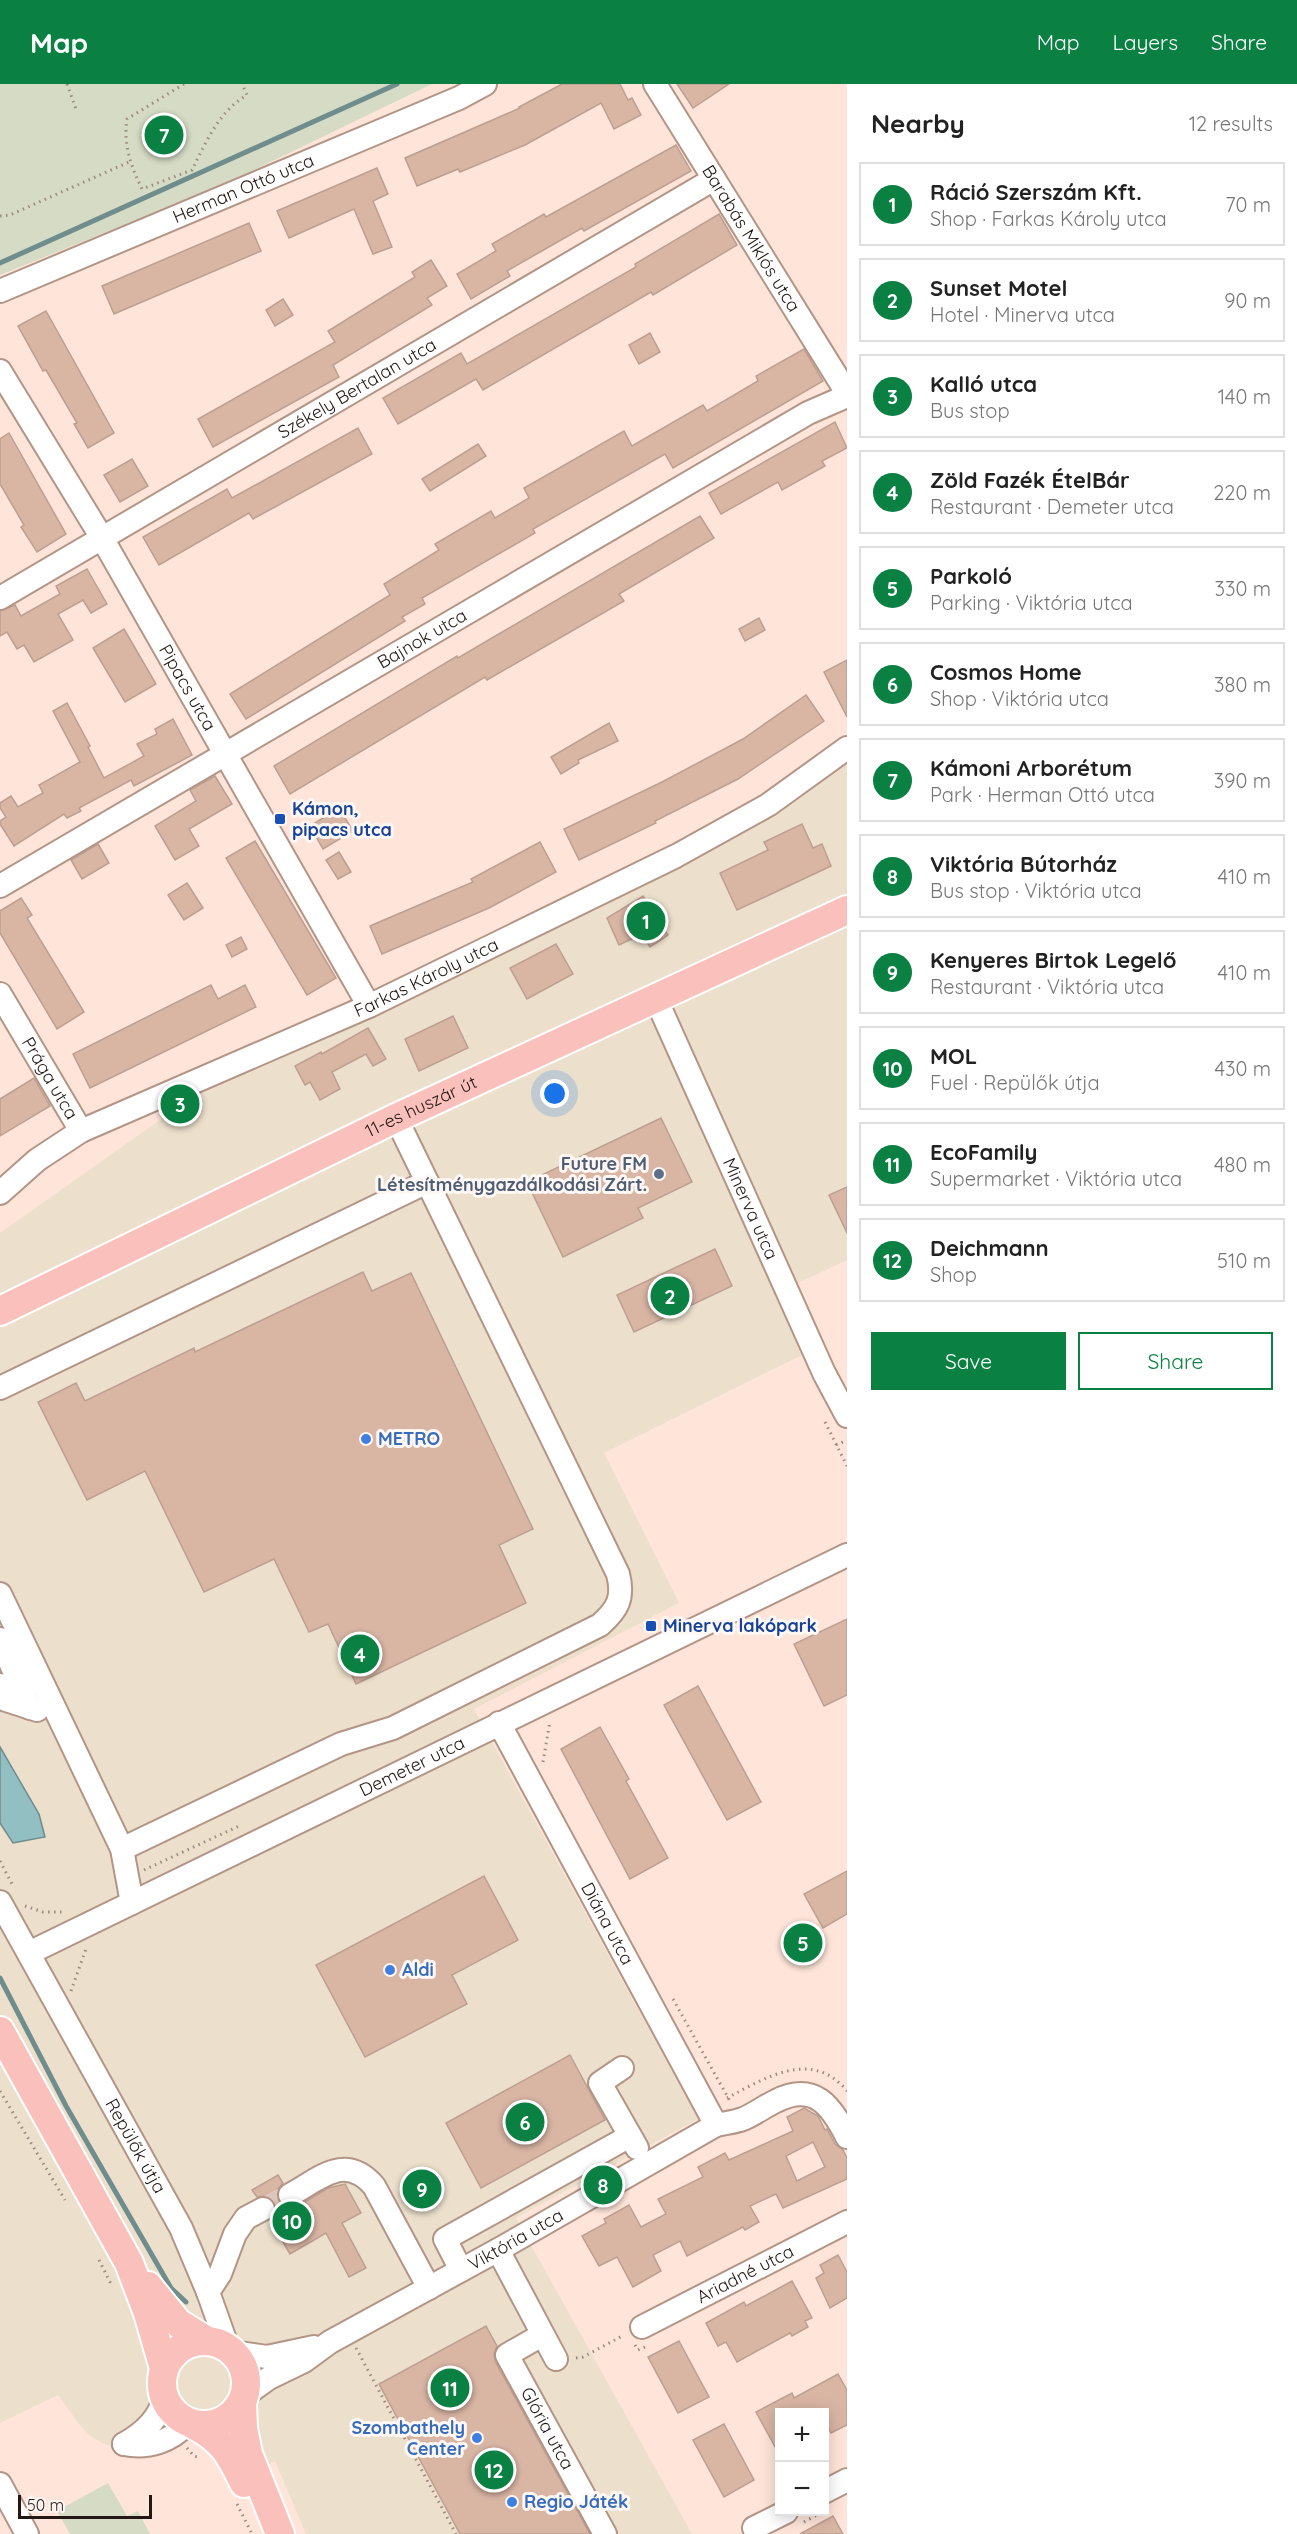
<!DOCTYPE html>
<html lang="en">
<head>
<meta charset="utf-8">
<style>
	:root { --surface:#fff; --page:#f6f6f6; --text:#222; --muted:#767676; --line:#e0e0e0; --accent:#0b8043 }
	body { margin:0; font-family:Quicksand,sans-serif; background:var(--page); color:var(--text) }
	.controls { position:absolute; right:18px; bottom:18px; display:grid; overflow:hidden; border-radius:0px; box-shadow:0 3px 15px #0003 }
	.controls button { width:54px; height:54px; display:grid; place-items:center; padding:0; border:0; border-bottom:2px solid var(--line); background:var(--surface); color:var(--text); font:30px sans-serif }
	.scale { position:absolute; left:18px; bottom:15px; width:134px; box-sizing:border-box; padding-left:6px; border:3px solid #221712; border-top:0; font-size:16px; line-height:21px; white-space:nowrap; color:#221712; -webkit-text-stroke:4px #fef7f4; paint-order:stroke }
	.you { position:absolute; left:555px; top:1010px; width:21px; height:21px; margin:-15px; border:4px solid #fff; border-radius:50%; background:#1a73e8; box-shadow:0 0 0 9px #1a73e833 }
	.badge { display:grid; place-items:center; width:39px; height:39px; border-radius:50%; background:var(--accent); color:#fff; font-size:20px; font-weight:700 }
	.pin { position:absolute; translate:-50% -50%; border:3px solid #fff; box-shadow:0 2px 6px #0006 }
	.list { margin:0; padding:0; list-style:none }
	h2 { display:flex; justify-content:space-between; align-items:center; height:78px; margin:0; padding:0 24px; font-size:26px }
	h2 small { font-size:20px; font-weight:400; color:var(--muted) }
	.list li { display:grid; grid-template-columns:39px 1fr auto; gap:18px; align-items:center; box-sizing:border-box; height:84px; margin:0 12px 12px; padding:0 12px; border:2px solid var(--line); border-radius:0px }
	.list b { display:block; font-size:22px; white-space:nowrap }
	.list p { margin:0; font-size:20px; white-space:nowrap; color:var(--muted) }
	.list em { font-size:20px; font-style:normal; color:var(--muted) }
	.actions { display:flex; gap:12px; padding:18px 24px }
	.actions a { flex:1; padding:14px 0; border:2px solid var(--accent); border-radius:0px; text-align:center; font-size:21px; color:var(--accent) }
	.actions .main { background:var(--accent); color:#fff }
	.map { position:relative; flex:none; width:847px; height:2450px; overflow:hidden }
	header { display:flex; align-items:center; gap:36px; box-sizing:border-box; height:84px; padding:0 30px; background:var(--accent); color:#fff }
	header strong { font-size:28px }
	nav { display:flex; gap:33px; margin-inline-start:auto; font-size:21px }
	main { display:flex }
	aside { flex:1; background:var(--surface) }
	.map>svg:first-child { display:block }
</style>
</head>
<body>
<header>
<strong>Map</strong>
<nav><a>Map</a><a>Layers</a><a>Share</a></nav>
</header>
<main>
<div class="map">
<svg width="847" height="2450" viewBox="0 0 847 2450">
	<rect width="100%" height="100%" fill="#ffe5d9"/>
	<path fill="#ece0cc" d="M847,672V1176L777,1209L804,1270L604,1369L679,1519L474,1625L698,2035L516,2134L692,2450H306L275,2377L243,2395L207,2350L115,2364L102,2359L89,2351L79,2340L58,2311L0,2339V1149L208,1002Z"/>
	<g fill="#d5dbc4">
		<path d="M0,0H432L223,101L0,191Z"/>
		<path d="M108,2399L127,2432L138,2427L150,2450H70L57,2427Z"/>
	</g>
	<path fill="#92bfc2" stroke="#708d8d" stroke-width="1.5" d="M0,1663L39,1730L45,1753L13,1759L0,1739Z"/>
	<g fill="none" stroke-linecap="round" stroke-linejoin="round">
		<g stroke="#708d8d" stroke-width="5">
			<path d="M0,179L397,0"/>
			<path d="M0,1894L66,2022L171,2204L186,2218"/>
		</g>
	</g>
	<g fill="#d9b5a4" stroke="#bd9f91" stroke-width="1.5" fill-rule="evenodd">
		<path d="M562,0H620L628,16L632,14L641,31L614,45L601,19L525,61L460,88L458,85L417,102L405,74L520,24L519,23Z"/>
		<path d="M677,0H729L693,24Z"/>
		<path d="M676,61L691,87L584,147L582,144L540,168L507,187L510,192L471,215L457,190L496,167L492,160L544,130L546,133Z"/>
		<path d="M377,84L388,110L373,117L392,163L373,170L354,125L289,154L277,127Z"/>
		<path d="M719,130L737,161L653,211L651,208L483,306L476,295L398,340L383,314L461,269L467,280L636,183L635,180Z"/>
		<path d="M249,139L261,167L114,230L102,202Z"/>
		<path d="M431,176L447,202L427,214L432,221L333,281L339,293L213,363L198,335L335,258L328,247L415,193L412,188Z"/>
		<path d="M283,215L293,231L275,242L266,226Z"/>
		<path d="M46,227L114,349L88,364L74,340L77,339L46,286L43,287L18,242Z"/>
		<path d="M650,249L660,268L639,280L629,261Z"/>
		<path d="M804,265L823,297L673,384L665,370L533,445L535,449L422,514L425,520L402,533L405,537L246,635L230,610L390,511L384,500L439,466L435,460L491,427L495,434L529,414L524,404L624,347L632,362L703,321L707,327L758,297L756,292Z"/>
		<path d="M835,338L847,364L822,377L825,382L782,406L778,398L721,430L709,409Z"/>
		<path d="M358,344L372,370L253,435L249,429L159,481L143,453L227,405L232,414Z"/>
		<path d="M9,349L66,450L37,468L21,443L24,441L0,400V355Z"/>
		<path d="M478,360L486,372L430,407L422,395Z"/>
		<path d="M132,375L148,402L120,418L104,391Z"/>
		<path d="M700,432L714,454L619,510L624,517L487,596L485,593L290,710L274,682L457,572L458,574Z"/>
		<path d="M87,485L107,520L91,529L83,516L58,530L73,556L34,578L24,561L17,565L7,548L0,552V527L15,521L21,532L60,510L56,502Z"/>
		<path d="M759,534L765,546L745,557L739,545Z"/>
		<path d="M124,545L156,600L125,618L93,564Z"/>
		<path d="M847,576V633L824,588Z"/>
		<path d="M806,611L824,637L738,695L655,737L656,739L579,776L564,745L662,698L743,655Z"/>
		<path d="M67,619L90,662L88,663L104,694L144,672L137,660L157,650L155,645L173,635L192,671L134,702L131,696L79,724L81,727L67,734L64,730L14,762L0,740V737L6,733L0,724V719L11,712L18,723L43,709L39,701L80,678L53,627Z"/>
		<path d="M609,639L618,657L578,676L579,679L561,690L551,673Z"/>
		<path d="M215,692L232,720L189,745L199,762L175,776L155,742L196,717L190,706Z"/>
		<path d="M339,724L353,747L323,765L310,742Z"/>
		<path d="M802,740L813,764L822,760L831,782L737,826L720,789L768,766L764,758Z"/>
		<path d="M255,757L336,894L307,911L226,774Z"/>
		<path d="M540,758L556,788L489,824L382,870L370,842L473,798L471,795Z"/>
		<path d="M98,760L109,779L82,795L71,776Z"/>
		<path d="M339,768L351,788L338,795L326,776Z"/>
		<path d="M187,799L203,824L184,836L168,811Z"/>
		<path d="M643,812L668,851L650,863L642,850L619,861L607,834Z"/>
		<path d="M21,814L32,831L27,834L84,928L57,945L0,849V827Z"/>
		<path d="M241,853L247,865L232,873L226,861Z"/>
		<path d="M556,860L573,890L527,915L510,884Z"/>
		<path d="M211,901L218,915L245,901L256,923L90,1004L73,970Z"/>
		<path d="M453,932L468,964L419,987L405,955Z"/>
		<path d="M368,944L386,975L373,982L366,970L332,988L340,1005L320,1016L310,998L305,1001L295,982L321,968L322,970Z"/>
		<path d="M34,994L50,1022L0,1052V1015Z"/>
		<path d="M661,1034L692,1098L638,1124L643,1134L563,1173L527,1098Z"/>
		<path d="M847,1103V1149L829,1111Z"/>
		<path d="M715,1165L732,1202L634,1248L617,1211Z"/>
		<path d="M363,1188L372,1207L411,1189L533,1445L499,1461L526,1519L356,1600L328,1540L309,1548L274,1475L204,1508L145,1387L87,1416L38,1318L76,1299L85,1317L194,1264L195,1268Z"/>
		<path d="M847,1535V1611L824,1622L794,1560Z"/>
		<path d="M698,1602L761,1718L727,1736L664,1621Z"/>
		<path d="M600,1643L629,1695L626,1697L668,1774L630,1795L561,1665Z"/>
		<path d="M847,1787V1830L823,1844L804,1810Z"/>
		<path d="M484,1792L518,1856L452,1891L467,1920L365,1973L316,1881Z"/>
		<path d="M570,1971L605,2036L481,2104L446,2039Z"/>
		<path d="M804,2024L818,2032L825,2046L827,2045L835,2060L843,2066L847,2074V2095L783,2124L776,2110L750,2122L759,2138L745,2146L743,2143L687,2172L680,2157L653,2171L661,2187L633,2203L617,2173L599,2182L582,2152L606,2139L604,2135L629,2121L641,2143L666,2130L658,2115L703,2093L698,2083L725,2069L729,2076L793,2047L787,2033ZM813,2058L825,2083L797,2097L786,2072Z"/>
		<path d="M278,2091L283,2099L278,2105V2117L283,2122L290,2124L297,2123L328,2104L345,2100L361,2129L342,2139L366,2184L349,2193L326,2149L290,2170L270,2136L276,2126L275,2118L264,2112L257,2113L252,2106Z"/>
		<path d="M838,2171L847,2188V2214L830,2224L816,2194L824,2189L820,2181Z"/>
		<path d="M792,2197L812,2234L805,2237L808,2243L792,2252L790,2249L737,2278L726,2258L718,2262L706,2239L744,2218L746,2222Z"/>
		<path d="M486,2242L497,2262L494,2270L495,2277L590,2450H460L379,2300Z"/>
		<path d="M679,2257L709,2313L678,2329L648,2273Z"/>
		<path d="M838,2290L847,2306V2341L831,2349L825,2337V2328H780V2372L756,2328L792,2309L794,2314Z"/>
		<path d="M724,2340L754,2396L724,2413L693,2356Z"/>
		<path d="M833,2432L843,2450H800Z"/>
	</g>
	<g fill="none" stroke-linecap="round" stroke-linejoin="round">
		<path stroke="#dec6bb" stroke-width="22" stroke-dasharray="22 11" stroke-linecap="butt" d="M263,2125L290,2111"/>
		<defs>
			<g id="minor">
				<path id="s1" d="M655,0L847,309"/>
				<path id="s2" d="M0,207L459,14L485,0"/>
				<path id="s3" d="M0,287L102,454L369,922"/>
				<path id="s4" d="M0,514L714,95"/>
				<path id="s5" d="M0,802L808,329L847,312"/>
				<path id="s6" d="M0,910L81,1047"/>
				<path id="s7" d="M656,915L824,1289L847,1332"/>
				<path id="s8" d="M0,1109L37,1076L81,1047L369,922L676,772L768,721L847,664"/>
				<path d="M0,1304L427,1098"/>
				<path d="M0,1510L122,1765L132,1819"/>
				<path d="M0,1555L30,1624"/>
				<path d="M0,1601L6,1616L37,1626"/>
				<path id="s9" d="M499,1639L716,2041"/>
				<path d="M122,1765L341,1660L393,1644L600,1541C618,1525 624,1514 618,1490L396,1034"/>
				<path id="s10" d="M0,1818L181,2144L208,2208L224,2253L225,2263"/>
				<path id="s11" d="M29,1869L847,1471"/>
				<path d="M622,1984L600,1999L637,2064"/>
				<path d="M290,2111C321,2094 345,2069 374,2102L429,2204"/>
				<path d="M498,2166L556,2275"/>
				<path d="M461,2186L445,2155L630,2052"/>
				<path d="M208,2208L220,2190L235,2150L246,2134L263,2125"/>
				<path id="s12" d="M642,2243L847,2138"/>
				<path id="s13" d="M542,2251L507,2271L605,2450"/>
				<path d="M232,2268L267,2273L314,2263"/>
				<path id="s14" d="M244,2312L269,2294L304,2277L330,2258L498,2166L716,2041C725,2039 735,2038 743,2035C755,2030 765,2022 776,2017C814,1998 831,2021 847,2053"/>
				<path d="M124,2360C149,2365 171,2357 188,2339"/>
				<path d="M124,2360C142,2350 160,2335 164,2313"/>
				<path d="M0,2400L27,2450"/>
				<path d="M824,2408L847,2396"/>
				<path d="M754,2444L786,2428"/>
			</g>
			<g id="major">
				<path id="s15" d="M0,1227L396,1034L847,826"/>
				<path d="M0,1947L129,2179L148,2229L164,2284"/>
				<path d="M148,2202L178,2239L207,2257"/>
				<circle cx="204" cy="2299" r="42"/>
				<path d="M242,2318L243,2344L248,2370L280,2450"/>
				<path d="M194,2341C223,2356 230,2370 244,2399"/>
			</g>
		</defs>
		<use href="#minor" stroke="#b39587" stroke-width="26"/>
		<use href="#major" stroke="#fff" stroke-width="32"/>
		<g stroke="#9c8980" stroke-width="3" stroke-dasharray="1.5 4.5" stroke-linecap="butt">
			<path d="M67,0L76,25"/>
			<path d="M184,0L127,35C123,61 131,82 142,105L192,86C206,58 219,27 247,11L242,0"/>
			<path d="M0,132L10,131L129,78"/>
			<path d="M825,1338L847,1382"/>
			<path d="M836,1361L847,1356"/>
			<path d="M543,1678L550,1637"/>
			<path d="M0,1777L13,1802"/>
			<path d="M144,1786L239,1742"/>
			<path d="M25,1822L43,1828H66"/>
			<path d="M71,1907L87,1862"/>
			<path d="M673,1915L731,2019"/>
			<path d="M0,2007L65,2116"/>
			<path d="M727,2014C765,1994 812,1964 847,2007"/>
			<path d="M99,2176L111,2200"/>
			<path d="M635,2261L638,2266L645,2263"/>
			<path d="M356,2264L456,2450"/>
			<path d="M576,2274L583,2273L624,2251"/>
			<path d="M187,2364L194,2372L200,2374"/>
			<path d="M237,2420L252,2450"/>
			<path d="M804,2438L822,2428"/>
		</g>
		<use href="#minor" stroke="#fff" stroke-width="22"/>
		<use href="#major" stroke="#fac0bb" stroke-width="28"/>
	</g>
	<g fill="#1a4fb4" stroke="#fef7f4" stroke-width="2">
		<rect x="274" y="729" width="12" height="12" rx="3"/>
		<rect x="645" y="1536" width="12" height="12" rx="3"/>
	</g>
	<circle fill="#5c6f8a" stroke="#fef7f4" stroke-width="2" cx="659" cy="1090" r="6"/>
	<g fill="#3f7fe0" stroke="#fef7f4" stroke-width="2">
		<circle cx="366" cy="1355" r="6"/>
		<circle cx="390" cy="1886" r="6"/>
		<circle cx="477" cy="2354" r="6"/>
		<circle cx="512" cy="2418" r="6"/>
	</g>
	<g text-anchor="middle" stroke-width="6" stroke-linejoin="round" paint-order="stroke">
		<g font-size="18" fill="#221712" stroke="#fef7f4">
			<text dy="6" stroke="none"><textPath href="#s2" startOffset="264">Herman Ottó utca</textPath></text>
			<text dy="6" stroke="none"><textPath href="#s1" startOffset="182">Barabás Miklós utca</textPath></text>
			<text dy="6" stroke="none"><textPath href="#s4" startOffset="414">Székely Bertalan utca</textPath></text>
			<text dy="6" stroke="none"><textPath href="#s5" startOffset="489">Bajnok utca</textPath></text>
			<text dy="6" stroke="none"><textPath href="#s3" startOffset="368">Pipacs utca</textPath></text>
			<text dy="6" stroke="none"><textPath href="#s8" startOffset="480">Farkas Károly utca</textPath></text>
			<text dy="6" stroke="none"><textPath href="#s6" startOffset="98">Prága utca</textPath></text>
			<text dy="6" stroke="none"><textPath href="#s15" startOffset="468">11-es huszár út</textPath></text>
			<text dy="6" stroke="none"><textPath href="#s7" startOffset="230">Minerva utca</textPath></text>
			<text dy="6" stroke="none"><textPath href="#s11" startOffset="426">Demeter utca</textPath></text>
			<text dy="6" stroke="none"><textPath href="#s9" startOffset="228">Diána utca</textPath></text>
			<text dy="6" stroke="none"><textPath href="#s10" startOffset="279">Repülők útja</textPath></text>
			<text dy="6" stroke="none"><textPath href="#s14" startOffset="314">Viktória utca</textPath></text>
			<text dy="6" stroke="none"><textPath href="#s12" startOffset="116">Ariadné utca</textPath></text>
			<text dy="6" stroke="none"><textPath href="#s13" startOffset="124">Glória utca</textPath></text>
		</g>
		<g font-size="18" font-weight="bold" fill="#164399" stroke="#fef7f4" text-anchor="start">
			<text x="292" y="731">Kámon,<tspan x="292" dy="21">pipacs utca</tspan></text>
			<text x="663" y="1548">Minerva lakópark</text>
		</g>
		<g font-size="18" font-weight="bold" fill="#4e5e75" stroke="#fef7f4" text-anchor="end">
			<text x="647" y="1086">Future FM<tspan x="647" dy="21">Létesítménygazdálkodási Zárt.</tspan></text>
		</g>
		<g font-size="18" font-weight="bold" fill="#366cbe" stroke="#fef7f4" text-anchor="start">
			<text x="378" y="1361">METRO</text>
			<text x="402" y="1892">Aldi</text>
			<text x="465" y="2350" text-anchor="end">Szombathely<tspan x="465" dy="21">Center</tspan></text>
			<text x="524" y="2424">Regio Játék</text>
		</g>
	</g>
</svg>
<div class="controls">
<button>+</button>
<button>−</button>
</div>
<div class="scale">50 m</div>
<div class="you"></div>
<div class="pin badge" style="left:646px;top:837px">1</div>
<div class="pin badge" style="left:670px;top:1212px">2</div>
<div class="pin badge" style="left:180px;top:1020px">3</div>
<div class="pin badge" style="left:360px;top:1570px">4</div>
<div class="pin badge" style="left:803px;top:1859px">5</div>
<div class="pin badge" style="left:525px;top:2038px">6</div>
<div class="pin badge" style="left:164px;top:51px">7</div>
<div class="pin badge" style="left:603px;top:2101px">8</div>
<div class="pin badge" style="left:422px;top:2105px">9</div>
<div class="pin badge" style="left:292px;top:2137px">10</div>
<div class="pin badge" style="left:450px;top:2304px">11</div>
<div class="pin badge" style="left:494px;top:2386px">12</div>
</div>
<aside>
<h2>Nearby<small>12 results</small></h2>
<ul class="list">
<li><span class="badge">1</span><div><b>Ráció Szerszám Kft.</b><p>Shop · Farkas Károly utca</p></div><em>70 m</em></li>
<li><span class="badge">2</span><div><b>Sunset Motel</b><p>Hotel · Minerva utca</p></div><em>90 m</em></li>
<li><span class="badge">3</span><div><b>Kalló utca</b><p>Bus stop</p></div><em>140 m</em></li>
<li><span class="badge">4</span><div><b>Zöld Fazék ÉtelBár</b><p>Restaurant · Demeter utca</p></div><em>220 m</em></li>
<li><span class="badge">5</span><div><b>Parkoló</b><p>Parking · Viktória utca</p></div><em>330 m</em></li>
<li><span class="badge">6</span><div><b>Cosmos Home</b><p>Shop · Viktória utca</p></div><em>380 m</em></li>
<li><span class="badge">7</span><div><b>Kámoni Arborétum</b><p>Park · Herman Ottó utca</p></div><em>390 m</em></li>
<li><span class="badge">8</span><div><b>Viktória Bútorház</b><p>Bus stop · Viktória utca</p></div><em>410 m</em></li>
<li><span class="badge">9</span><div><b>Kenyeres Birtok Legelő</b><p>Restaurant · Viktória utca</p></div><em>410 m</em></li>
<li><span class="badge">10</span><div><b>MOL</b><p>Fuel · Repülők útja</p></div><em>430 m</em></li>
<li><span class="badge">11</span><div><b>EcoFamily</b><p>Supermarket · Viktória utca</p></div><em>480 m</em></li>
<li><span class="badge">12</span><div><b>Deichmann</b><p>Shop</p></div><em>510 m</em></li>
</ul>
<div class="actions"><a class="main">Save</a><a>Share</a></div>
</aside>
</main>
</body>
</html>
